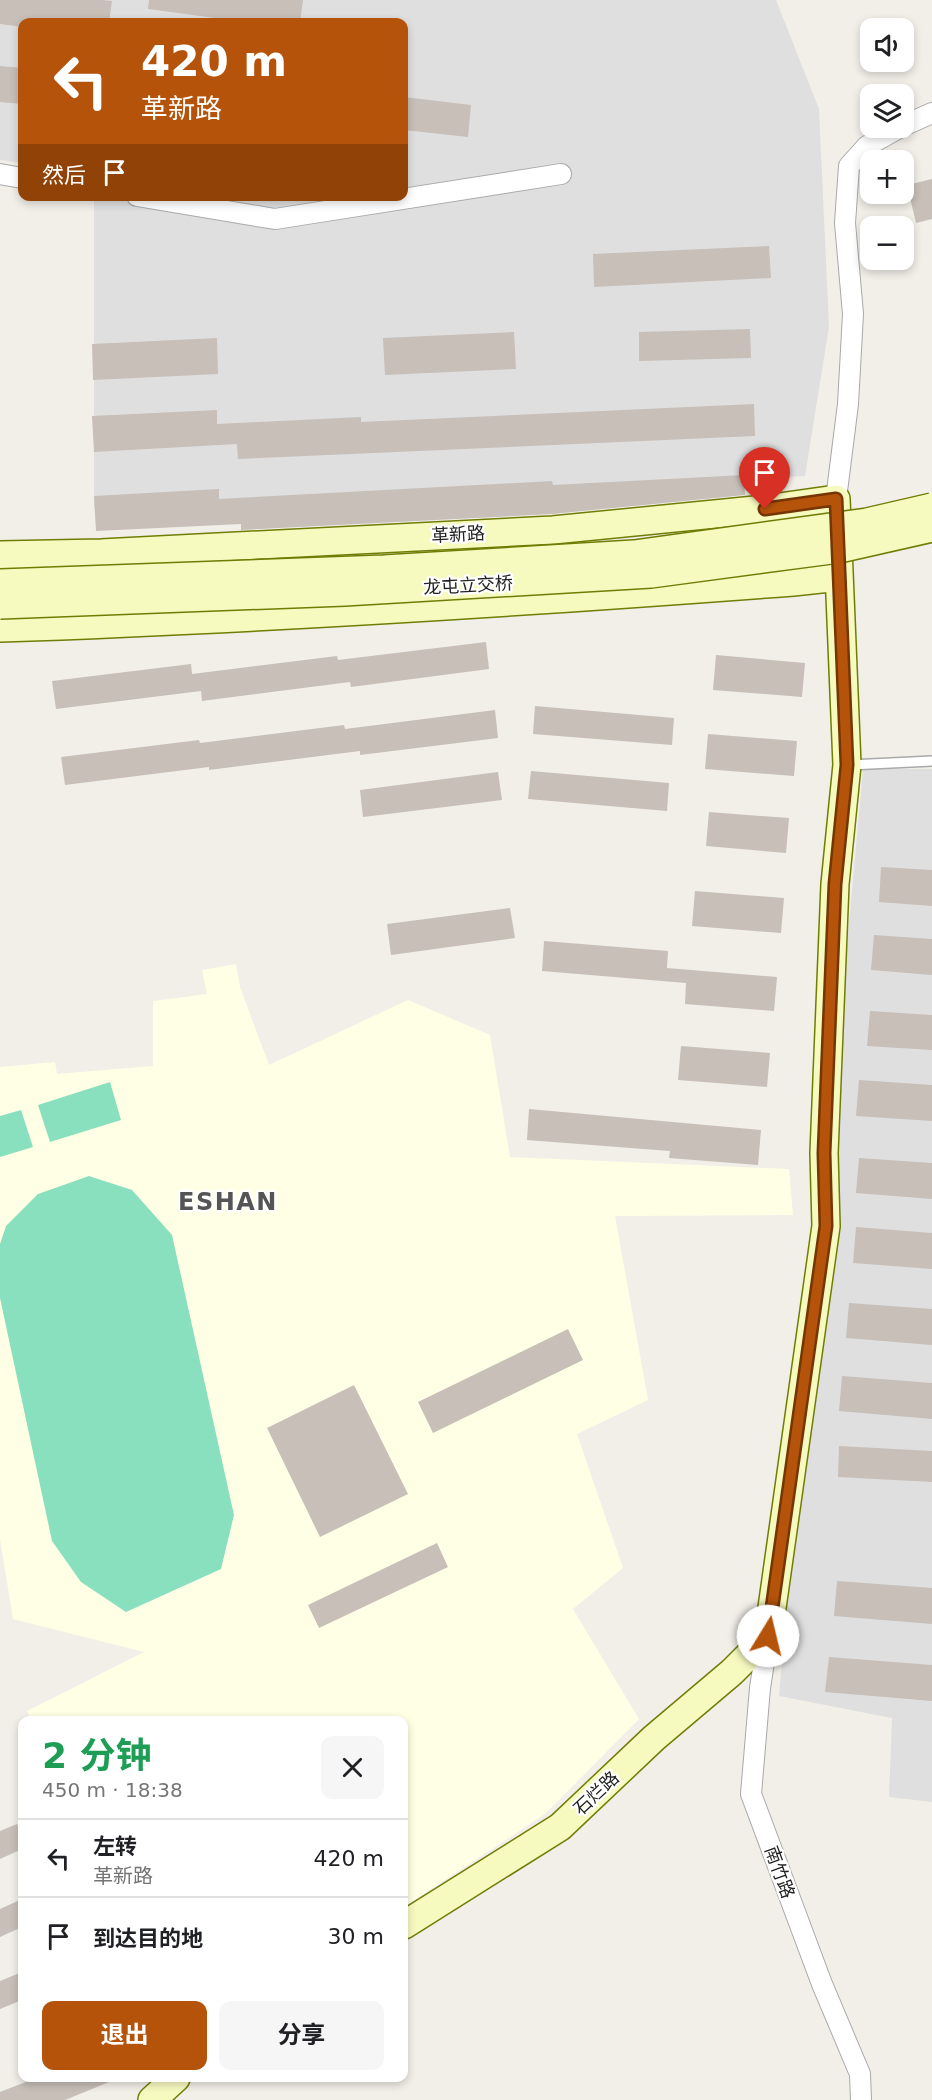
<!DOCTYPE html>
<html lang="zh">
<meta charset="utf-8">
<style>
:root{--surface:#fff;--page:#f6f6f6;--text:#202124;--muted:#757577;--line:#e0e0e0;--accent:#b45309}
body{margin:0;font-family:"DejaVu Sans","Noto Sans SC",sans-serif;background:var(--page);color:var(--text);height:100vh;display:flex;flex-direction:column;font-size:22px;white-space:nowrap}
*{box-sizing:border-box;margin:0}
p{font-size:20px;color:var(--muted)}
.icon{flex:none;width:33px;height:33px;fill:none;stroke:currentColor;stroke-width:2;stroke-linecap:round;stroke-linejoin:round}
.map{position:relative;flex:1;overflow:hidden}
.details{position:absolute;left:18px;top:1716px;width:390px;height:366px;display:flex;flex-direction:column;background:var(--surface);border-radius:12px;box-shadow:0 3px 9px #0003}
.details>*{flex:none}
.top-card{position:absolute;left:18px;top:18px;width:390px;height:183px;border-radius:12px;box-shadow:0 3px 9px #0003;background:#b45309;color:#fff;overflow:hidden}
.buttons{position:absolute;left:860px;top:18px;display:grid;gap:12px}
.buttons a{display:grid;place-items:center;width:54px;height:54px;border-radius:12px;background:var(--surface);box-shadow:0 3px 9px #0003;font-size:30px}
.pin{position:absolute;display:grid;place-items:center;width:51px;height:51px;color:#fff;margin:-62px -26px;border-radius:50% 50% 50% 0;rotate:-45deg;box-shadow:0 0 6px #0007}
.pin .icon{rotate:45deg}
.me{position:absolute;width:66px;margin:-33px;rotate:9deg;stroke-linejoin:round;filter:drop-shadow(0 0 4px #0008)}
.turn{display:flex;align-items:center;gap:21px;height:126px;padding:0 24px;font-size:27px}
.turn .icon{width:78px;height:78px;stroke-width:2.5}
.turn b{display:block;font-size:42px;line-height:51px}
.then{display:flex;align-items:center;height:57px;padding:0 24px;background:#0003;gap:12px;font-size:22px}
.round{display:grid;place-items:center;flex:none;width:63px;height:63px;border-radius:12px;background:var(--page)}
.headline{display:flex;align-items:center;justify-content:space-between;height:102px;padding:0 24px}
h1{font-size:36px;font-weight:700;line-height:45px;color:#1e9e55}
.button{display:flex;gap:12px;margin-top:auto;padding:12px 24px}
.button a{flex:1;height:69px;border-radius:12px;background:var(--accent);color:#fff;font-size:24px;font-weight:700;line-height:69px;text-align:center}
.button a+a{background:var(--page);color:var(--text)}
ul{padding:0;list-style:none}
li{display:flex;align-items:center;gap:18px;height:78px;padding:0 24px;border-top:2px solid var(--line)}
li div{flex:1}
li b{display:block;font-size:22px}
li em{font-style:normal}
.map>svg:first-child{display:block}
.residential{fill:#e0dfdf}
.education{fill:#ffffe5}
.pitch{fill:#88e0be}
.building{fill:#c7bfb8}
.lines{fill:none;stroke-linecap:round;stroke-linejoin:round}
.lane-casing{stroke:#a9a9a9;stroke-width:12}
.street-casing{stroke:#a9a9a9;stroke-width:22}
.secondary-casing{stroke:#707d05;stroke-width:30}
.lane{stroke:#fff;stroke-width:9}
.street{stroke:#fff;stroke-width:20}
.secondary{stroke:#f7fabf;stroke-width:27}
.secondary-bridge-casing{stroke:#707d05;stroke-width:30;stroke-linecap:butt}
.secondary-bridge{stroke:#f7fabf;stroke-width:27}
.route-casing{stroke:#753606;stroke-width:15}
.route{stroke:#b45309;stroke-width:10}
.labels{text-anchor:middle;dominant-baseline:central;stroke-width:4.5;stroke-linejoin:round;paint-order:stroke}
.street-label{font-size:18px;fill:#222;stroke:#fff}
.district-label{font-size:24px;font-weight:bold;letter-spacing:1.5px;fill:#555;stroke:#fff}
</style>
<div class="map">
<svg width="932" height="2100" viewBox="0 0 932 2100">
<rect width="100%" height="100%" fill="#f2efe9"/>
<!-- residential -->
<path class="residential" d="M0,0H776L819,109L829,327L805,476L94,508V197L404,196V22H22V163L0,160Z
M863,769H932V1802L889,1797L892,1718L779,1696Z"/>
<!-- education -->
<path class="education" d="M236,964L240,987L269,1065L408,1000L490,1035L510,1157L789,1169L793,1215L615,1216L648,1400L577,1434L623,1568L573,1609L639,1719L545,1814L404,1907V1720H31L27,1711L144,1652L13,1619L0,1539V1067L55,1062L57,1074L153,1066V1001L207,994L202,970Z"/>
<!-- pitch -->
<path class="pitch" d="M110,1082L121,1120L50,1142L38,1105Z
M21,1110L33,1147L0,1157V1116Z
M89,1176L132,1190L172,1235L234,1515L221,1569L126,1612L81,1582L52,1541L0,1298V1244L6,1226L38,1194Z"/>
<!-- building -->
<path class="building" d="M0,0H102L112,1L109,22H22V27L0,24Z
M149,0H303L300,22H245L148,9Z
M0,66L22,68V104L0,102Z
M404,97L471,105L468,137L404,130Z
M932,179V219L916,223L907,185Z
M769,246L771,278L594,287L593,254Z
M750,329L751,358L639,361V332Z
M514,332L516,369L385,375L383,338Z
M217,338L218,374L93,380L92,344Z
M754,404L755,436L238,459L237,444L94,452L92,416L217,410V424L361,417V422Z
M744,475L745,495L552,514L241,530V524L96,531L94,496L219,489V499L552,481L553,485Z
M486,642L489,669L351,687L350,682L202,701L201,691L56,709L52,681L191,664L192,674L337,656L338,660Z
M716,655L805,663L802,697L713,690Z
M535,706L674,718L672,745L533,734Z
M495,710L498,738L360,755V751L209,770V767L65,785L61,757L199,740L200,743L344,725L345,729Z
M708,734L797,741L794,776L705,769Z
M531,771L669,783L667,811L528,799Z
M498,772L502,800L363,817L360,790Z
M709,812L789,818L786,853L706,846Z
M881,867L932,870V906L879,902Z
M695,891L784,898L781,933L692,926Z
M510,908L515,938L391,955L387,924Z
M874,935L932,939V975L871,970Z
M544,941L668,951L667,968L777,977L774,1011L685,1004L686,983L542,971Z
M870,1011L932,1015V1050L867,1046Z
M681,1046L770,1053L767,1087L678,1080Z
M859,1080L932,1085V1121L856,1116Z
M529,1109L761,1130L758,1165L669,1158L670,1151L527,1140Z
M859,1158L932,1163V1199L856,1193Z
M856,1227L932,1233V1269L853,1263Z
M849,1303L932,1309V1345L846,1338Z
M568,1329L583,1360L433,1433L418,1402Z
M842,1376L932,1383V1419L839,1411Z
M354,1385L408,1494L320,1537L267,1428Z
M839,1446L932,1451V1482L838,1477Z
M437,1543L448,1567L319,1628L308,1605Z
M837,1581L932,1588V1624L834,1616Z
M829,1657L932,1665V1701L825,1692Z
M17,1824L22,1837V1849L0,1859V1831Z
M22,1899V1927L0,1937V1909Z
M22,1972V2000L0,2009V1981Z
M36,2078H119L65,2100H0V2092Z"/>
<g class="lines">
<!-- lane casing -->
<g class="lane-casing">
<path id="lane" d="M850,765L932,761"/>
</g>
<!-- street casing -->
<g class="street-casing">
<path id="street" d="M903,126L932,113
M0,174L22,178
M137,196L275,219L561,174
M836,499L848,404L853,314L845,223L849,166L867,146L899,128
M768,1636L760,1688L751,1794L822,1984L860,2074L861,2100"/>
</g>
<!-- secondary casing -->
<g class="secondary-casing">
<path id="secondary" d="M0,555L101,553L553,530L765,509L836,499L847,765L835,884L824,1153L826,1226L768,1636L732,1672L654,1738L560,1827L404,1925
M0,628C265,619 529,602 793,582L839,577
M152,2100L176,2078"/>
</g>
<!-- lane -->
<use href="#lane" class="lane"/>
<!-- street -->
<use href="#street" class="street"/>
<!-- secondary -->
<use href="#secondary" class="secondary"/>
<!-- secondary-bridge casing -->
<g class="secondary-bridge-casing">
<path id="secondary-bridge" d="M0,583L384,569L634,554L867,522L932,507
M0,605L345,592L651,574L839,549L932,528"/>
</g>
<!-- secondary-bridge -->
<use href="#secondary-bridge" class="secondary-bridge"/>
</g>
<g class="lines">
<!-- route casing -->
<g class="route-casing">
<path id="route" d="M765,509L836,499L847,765L835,884L824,1153L826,1226L768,1636"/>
</g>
<!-- route -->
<use href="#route" class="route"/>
</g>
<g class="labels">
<!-- street labels -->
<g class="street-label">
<text transform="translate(458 534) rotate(-3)">革新路</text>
<text transform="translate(468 585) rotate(-3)">龙屯立交桥</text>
<text transform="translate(596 1793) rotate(-43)">石烂路</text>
<text transform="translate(780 1872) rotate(70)">南竹路</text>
</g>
<!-- district labels -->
<g class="district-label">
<text x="228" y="1202">ESHAN</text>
</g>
</g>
</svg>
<div class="buttons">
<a><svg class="icon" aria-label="sound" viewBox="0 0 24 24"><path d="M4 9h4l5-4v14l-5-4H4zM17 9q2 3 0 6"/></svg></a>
<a><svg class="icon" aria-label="layers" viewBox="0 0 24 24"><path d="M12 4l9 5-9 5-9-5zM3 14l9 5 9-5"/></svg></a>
<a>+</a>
<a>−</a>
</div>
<div class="pin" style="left:765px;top:509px;background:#d93025"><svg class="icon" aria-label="arrive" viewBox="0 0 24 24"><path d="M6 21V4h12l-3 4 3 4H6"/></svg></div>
<svg class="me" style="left:768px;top:1636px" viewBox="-20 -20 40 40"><circle r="19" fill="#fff"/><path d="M0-13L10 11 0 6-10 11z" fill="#b45309"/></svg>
<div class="top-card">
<div class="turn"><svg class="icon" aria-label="left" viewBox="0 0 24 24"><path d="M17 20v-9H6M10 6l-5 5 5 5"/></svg><div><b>420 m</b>革新路</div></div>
<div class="then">然后<svg class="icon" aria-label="arrive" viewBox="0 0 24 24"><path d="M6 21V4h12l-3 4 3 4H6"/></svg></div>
</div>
<section class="details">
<div class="headline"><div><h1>2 分钟</h1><p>450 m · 18:38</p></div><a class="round"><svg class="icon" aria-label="close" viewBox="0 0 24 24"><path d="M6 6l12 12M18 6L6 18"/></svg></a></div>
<ul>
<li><svg class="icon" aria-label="left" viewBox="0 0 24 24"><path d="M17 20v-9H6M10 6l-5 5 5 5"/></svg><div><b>左转</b><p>革新路</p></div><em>420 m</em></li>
<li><svg class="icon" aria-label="arrive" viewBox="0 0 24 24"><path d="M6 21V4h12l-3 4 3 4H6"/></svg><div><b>到达目的地</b></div><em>30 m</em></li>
</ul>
<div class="button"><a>退出</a><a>分享</a></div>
</section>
</div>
